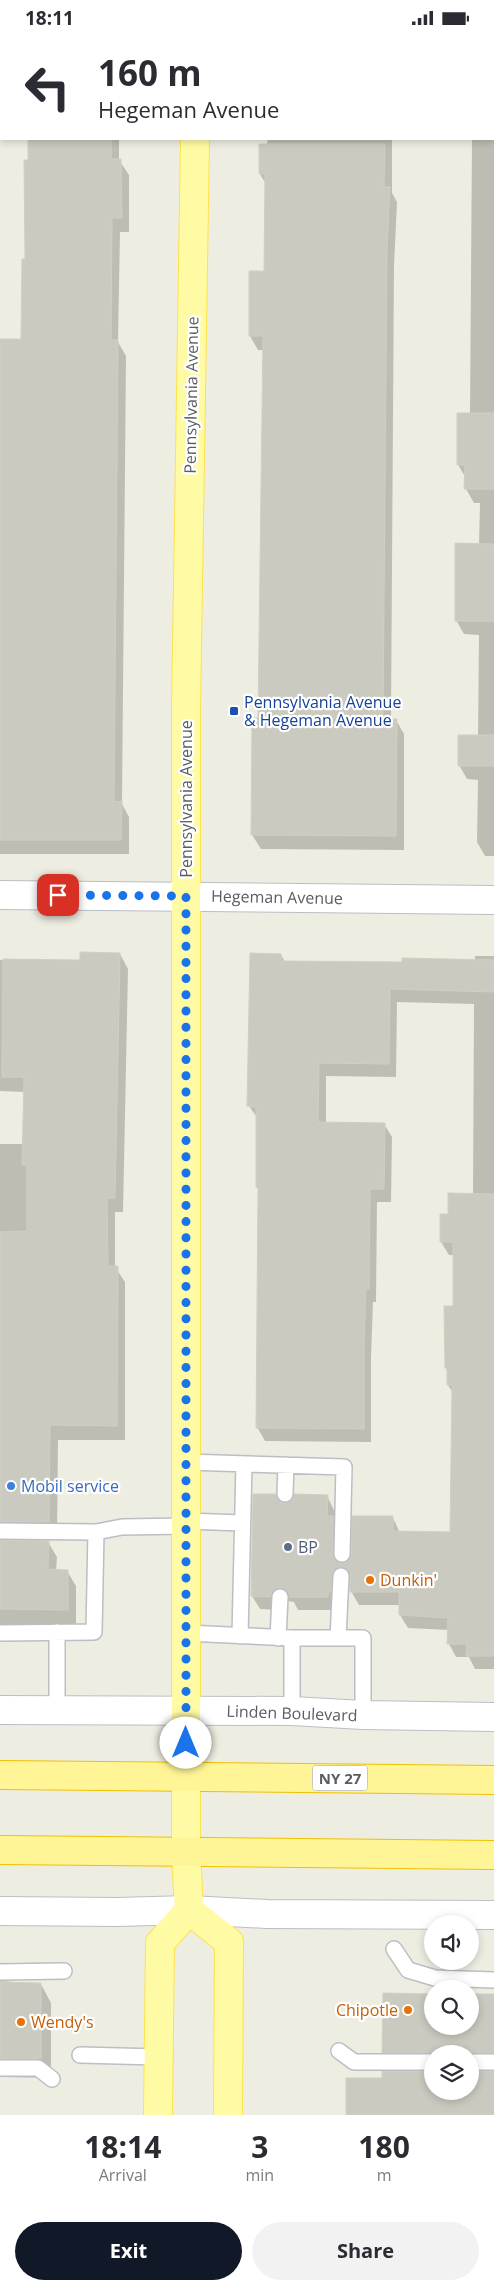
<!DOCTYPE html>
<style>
:root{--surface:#fff;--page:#f2f2f3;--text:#2b2b33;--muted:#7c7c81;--accent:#111827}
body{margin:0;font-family:"Open Sans",sans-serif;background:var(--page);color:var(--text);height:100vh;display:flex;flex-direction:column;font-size:19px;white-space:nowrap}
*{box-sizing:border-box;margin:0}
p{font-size:16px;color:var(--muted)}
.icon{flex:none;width:28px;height:28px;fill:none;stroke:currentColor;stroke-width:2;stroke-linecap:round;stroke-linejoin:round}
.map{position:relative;height:2080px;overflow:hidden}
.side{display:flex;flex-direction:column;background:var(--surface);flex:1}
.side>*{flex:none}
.hud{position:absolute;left:0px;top:0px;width:495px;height:105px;box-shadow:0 2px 8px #0003;background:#fff;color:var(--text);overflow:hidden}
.controls{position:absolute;left:424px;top:1880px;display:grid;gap:10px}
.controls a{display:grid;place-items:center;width:55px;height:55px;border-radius:50%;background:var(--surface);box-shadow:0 2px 8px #0003;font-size:25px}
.pin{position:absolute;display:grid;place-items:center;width:42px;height:42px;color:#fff;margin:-21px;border-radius:10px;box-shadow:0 2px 8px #0006}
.me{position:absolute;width:55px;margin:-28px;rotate:0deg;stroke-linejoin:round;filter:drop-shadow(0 0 4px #0008)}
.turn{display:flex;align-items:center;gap:18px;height:105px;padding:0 15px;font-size:22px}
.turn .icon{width:65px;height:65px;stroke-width:2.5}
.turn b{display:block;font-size:35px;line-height:42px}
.eta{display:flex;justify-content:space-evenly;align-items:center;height:85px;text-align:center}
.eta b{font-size:30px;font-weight:700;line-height:35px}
.action{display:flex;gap:10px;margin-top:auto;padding:10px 15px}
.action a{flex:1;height:58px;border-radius:30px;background:var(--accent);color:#fff;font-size:20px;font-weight:700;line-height:58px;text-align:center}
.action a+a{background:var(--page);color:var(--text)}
.status{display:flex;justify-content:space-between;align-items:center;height:35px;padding:0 25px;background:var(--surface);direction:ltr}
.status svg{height:14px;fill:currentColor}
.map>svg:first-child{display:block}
.shadow{fill:#0003;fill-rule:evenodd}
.building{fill:#cbcac0;stroke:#d3cfbf}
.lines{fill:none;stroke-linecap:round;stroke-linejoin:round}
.service-casing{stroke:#bbbec4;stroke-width:18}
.minor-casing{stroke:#bbbec4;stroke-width:30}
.tertiary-casing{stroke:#bbbec4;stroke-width:30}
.primary-casing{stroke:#ffe249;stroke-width:30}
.trunk-casing{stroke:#efc100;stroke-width:30}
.service{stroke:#fff;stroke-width:15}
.minor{stroke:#fff;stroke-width:28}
.tertiary{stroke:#fff;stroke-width:28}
.primary{stroke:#fffba5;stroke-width:28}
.trunk{stroke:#fff596;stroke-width:28}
.route{stroke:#1a73e8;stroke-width:9;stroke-dasharray:0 16.2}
.transit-dot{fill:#1a4fb4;stroke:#fff;stroke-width:2}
.shop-dot{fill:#3f7fe0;stroke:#fff;stroke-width:2}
.service-dot{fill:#5c6f8a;stroke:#fff;stroke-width:2}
.food-dot{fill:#e8710a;stroke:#fff;stroke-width:2}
.labels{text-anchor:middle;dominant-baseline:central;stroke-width:4.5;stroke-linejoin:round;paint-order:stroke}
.shield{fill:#fff;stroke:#8b8e92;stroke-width:1}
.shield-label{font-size:15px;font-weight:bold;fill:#595d63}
.street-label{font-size:16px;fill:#595d63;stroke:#fff}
.transit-label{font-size:16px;fill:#164399;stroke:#fff;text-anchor:start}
.shop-label{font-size:16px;fill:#366cbe;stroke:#fff;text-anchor:start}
.service-label{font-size:16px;fill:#4e5e75;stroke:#fff;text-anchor:start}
.food-label{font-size:16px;fill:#c56008;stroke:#fff;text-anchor:start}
</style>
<div class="status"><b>18:11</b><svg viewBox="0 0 49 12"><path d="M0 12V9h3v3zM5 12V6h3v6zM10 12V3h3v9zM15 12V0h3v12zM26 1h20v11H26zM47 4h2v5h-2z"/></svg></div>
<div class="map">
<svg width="494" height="2080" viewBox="0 0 494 2080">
<rect width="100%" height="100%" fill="#eeede1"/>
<!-- shadow -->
<path class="shadow" d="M31,0H133L31,1Z
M268,0H393L268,1Z
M473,0H494V821H485L477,807L478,745L467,744L459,730L478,701L479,600L464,599L456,585L479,510L480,468H474L466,454V443L458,430L470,380L472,104H494V1Z
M29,104H119V125L129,140V197H120L118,307L126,321L122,769L129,782V819H0V305H22L27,225Z
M268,104H392V158L397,167L394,231L391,685H396L404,699V815L261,814L252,800L260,685L264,315H258L250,301L266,238L267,151L260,139Z
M120,919L128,934L123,1177H115V1232L125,1247V1405H58L57,1502L3,1503L1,1507H48L57,1522L56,1536H67L76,1551V1590L0,1589V1109H24L25,1057L0,1056V925L81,927Z
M281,920L285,927L403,928L475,926V921H494V1634H475L469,1622H456L449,1609V1595L408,1593L400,1580V1570H359L351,1556V1544L340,1550L335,1575H298L294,1567L288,1566L280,1570L278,1575L260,1574L252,1561L254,1460L285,1470L327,1461L334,1475V1485L340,1496V1529L348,1528L393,1483L400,1498H451L453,1358L448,1350V1337L446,1333L454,1272V1220H449L441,1207L450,1181L473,1160L474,969L397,967L396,1042L326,1041V1088L384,1089L392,1102L391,1167H377L376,1267H373L371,1323V1407L265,1406L257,1392L259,1216L258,1084L249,1071Z
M0,1946L41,1949L51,1968V2043L0,2042Z
M385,1959L432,1960V1991H470V1960L494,1961V2080H347L383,2044L395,2038L384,2017ZM432,2019H470V2056H432Z"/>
<!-- building -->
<path class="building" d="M28,104H111V124H121L122,183H112L111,305H118L114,767L122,766L121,805H0V304H21L22,224H25L24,125H28Z
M259,109H385L384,152H390L387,216L383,684H397L396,801L251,800L252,683H258L263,301H249V236H264L265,139H259Z
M457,378H494V454H464L465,430H457Z
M455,508L494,509V586H455Z
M458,700H494V731H458Z
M80,917L120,918L115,1163H107L108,1231H118L117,1391L50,1390L49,1487H0V1197L27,1196V1130H22L24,1042H2L3,924L80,925Z
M250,918L281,919V926L402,927V923L494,925V957L390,954L389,1029L319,1028L318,1087L385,1088L384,1154H370L369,1254H366L364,1309V1394L256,1393L258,1153L256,1152V1072L247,1071Z
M448,1158L494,1159V1621H466L467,1609H447L448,1583L399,1580V1557H350V1537L342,1532L333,1536L331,1557H328V1562H289L285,1554L280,1553L272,1557L271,1562L251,1561L253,1459H276L280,1467L285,1468L293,1464L294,1459L328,1460L327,1481H333V1519L334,1524L341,1528L347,1527L351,1520L352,1481H393V1496L450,1497L452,1350H447V1333H445L444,1271H453V1207H440V1179H448Z
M0,1505L49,1506L48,1534L68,1535V1575L0,1574Z
M0,1947L41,1948V2024H0Z
M383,1958L432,1959V1991H470V1959H494V2018H382Z
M382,2036H432V2056H470V2036H494V2080H346V2043H382Z"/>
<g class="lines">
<!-- service casing -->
<g class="service-casing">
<path id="service" d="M187,1427L344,1432L342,1519
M285,1459L286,1430
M186,1486L242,1488
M0,1496L96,1497L122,1492L186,1491
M57,1597V1675
M0,1598L94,1597L96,1497
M186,1598L292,1603
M240,1601L244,1429
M278,1603L280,1562
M338,1603L341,1541
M292,1676V1603H363V1680
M394,1914L408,1935L435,1943L494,1945
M0,1937L64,1936
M339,2016L354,2027H432
M80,2020L158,2022
M470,2027H494
M0,2033H38L52,2044"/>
</g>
<!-- minor casing -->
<g class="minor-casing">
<path id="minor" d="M0,860L494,865"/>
</g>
<!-- tertiary casing -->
<g class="tertiary-casing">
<path id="tertiary" d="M0,1675L292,1676L363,1680L494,1682
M0,1876L117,1877L189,1875L267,1879L494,1880"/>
</g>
<!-- primary casing -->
<g class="primary-casing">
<path id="primary" d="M196,1V0
M189,1875L229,1907L228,2080
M158,2080L160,1908L189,1875L186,1817V676L195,104"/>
</g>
<!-- trunk casing -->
<g class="trunk-casing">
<path id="trunk" d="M0,1740L494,1745
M0,1815L494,1820"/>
</g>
<!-- service -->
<use href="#service" class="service"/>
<!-- minor -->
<use href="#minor" class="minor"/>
<!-- tertiary -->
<use href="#tertiary" class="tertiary"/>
<!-- primary -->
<use href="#primary" class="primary"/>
<!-- trunk -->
<use href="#trunk" class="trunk"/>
</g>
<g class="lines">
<!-- route -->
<path class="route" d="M58,860L186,861V1708"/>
</g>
<!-- markers -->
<rect class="transit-dot" x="229" y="671" width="10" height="10" rx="2.5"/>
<circle class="shop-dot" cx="11" cy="1451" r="5"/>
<circle class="service-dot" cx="288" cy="1512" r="5"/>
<g class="food-dot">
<circle cx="370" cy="1545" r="5"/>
<circle cx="408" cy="1975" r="5"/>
<circle cx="21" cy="1987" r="5"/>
</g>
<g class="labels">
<!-- shield labels -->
<rect class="shield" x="312.5" y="1730.5" width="55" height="25" rx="4"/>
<g class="shield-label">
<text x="340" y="1743">NY 27</text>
</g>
<!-- street labels -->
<g class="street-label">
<text transform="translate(191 360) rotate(-89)">Pennsylvania Avenue</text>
<text transform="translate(186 764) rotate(-90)">Pennsylvania Avenue</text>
<text transform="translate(277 862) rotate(1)">Hegeman Avenue</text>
<text transform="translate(292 1678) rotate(2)">Linden Boulevard</text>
</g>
<!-- transit labels -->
<g class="transit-label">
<text x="244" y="667">Pennsylvania Avenue<tspan x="244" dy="18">&amp; Hegeman Avenue</tspan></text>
</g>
<!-- shop labels -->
<g class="shop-label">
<text x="21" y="1451">Mobil service</text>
</g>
<!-- service labels -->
<g class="service-label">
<text x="298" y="1512">BP</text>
</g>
<!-- food labels -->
<g class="food-label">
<text x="380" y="1545">Dunkin'</text>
<text x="398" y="1975" text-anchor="end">Chipotle</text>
<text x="31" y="1987">Wendy's</text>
</g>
</g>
</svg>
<div class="controls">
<a><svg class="icon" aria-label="sound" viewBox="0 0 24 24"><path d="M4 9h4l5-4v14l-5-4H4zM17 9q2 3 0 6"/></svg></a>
<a><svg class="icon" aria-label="search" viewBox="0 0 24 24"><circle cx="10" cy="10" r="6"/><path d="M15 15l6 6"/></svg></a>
<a><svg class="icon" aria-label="layers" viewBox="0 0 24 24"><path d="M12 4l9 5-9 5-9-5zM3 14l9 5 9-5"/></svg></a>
</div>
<div class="pin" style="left:58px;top:860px;background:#d93025"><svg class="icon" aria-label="arrive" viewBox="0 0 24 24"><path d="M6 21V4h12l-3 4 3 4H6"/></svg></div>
<svg class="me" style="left:186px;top:1708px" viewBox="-20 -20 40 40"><circle r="19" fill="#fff"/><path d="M0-13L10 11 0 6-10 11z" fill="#1a73e8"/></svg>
<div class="hud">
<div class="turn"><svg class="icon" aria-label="left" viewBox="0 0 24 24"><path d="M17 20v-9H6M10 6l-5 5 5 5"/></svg><div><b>160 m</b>Hegeman Avenue</div></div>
</div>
</div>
<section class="side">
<div class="eta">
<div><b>18:14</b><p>Arrival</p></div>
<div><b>3</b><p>min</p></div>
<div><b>180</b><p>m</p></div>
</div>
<div class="action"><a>Exit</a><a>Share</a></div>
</section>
